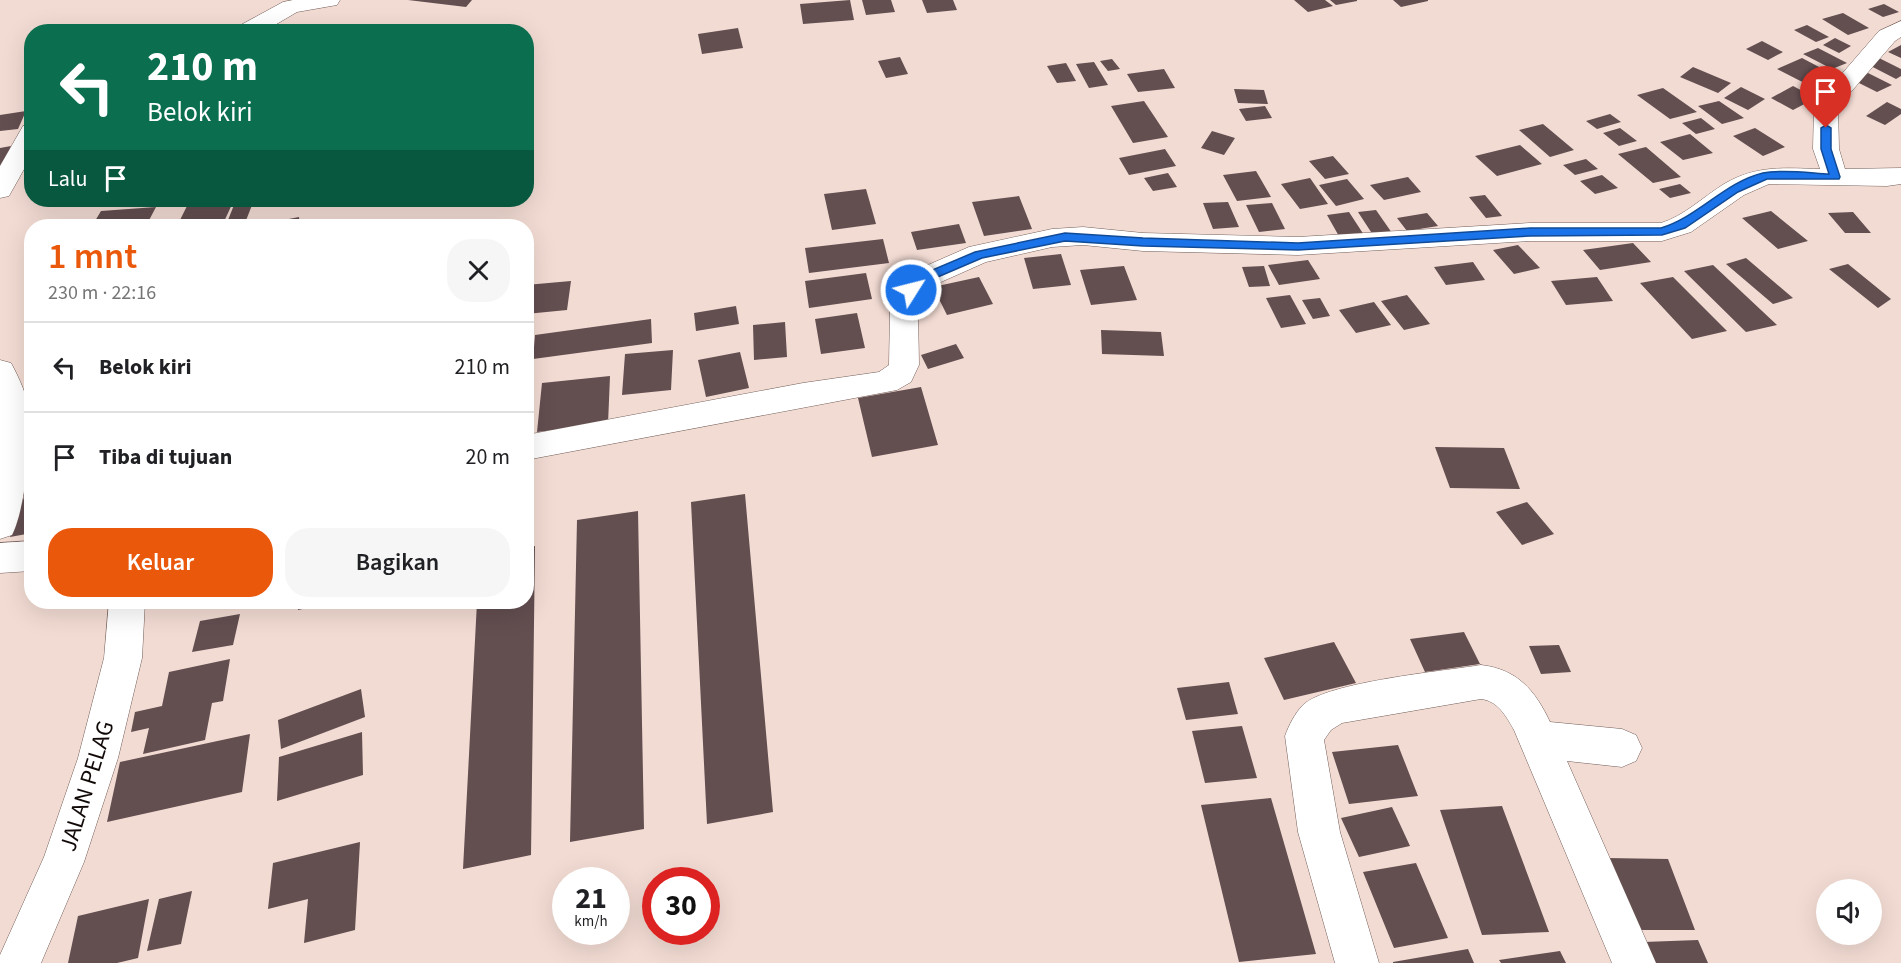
<!DOCTYPE html>
<html lang="id">
<meta charset="utf-8">
<style>
:root{--surface:#fff;--page:#f6f6f6;--text:#202124;--muted:#757577;--line:#e0e0e0;--accent:#ea580c}
body{margin:0;font-family:"Source Sans 3",sans-serif;background:var(--page);color:var(--text);height:100vh;display:flex;flex-direction:column;font-size:22px;white-space:nowrap}
*{box-sizing:border-box;margin:0}
p{font-size:20px;color:var(--muted)}
.icon{flex:none;width:33px;height:33px;fill:none;stroke:currentColor;stroke-width:2;stroke-linecap:round;stroke-linejoin:round}
.map{position:relative;flex:1;overflow:hidden}
.sheet{position:absolute;left:24px;top:219px;width:510px;height:390px;display:flex;flex-direction:column;background:var(--surface);border-radius:24px;box-shadow:0 6px 24px #0002}
.sheet>*{flex:none}
.hud{position:absolute;left:24px;top:24px;width:510px;height:183px;border-radius:24px;box-shadow:0 6px 24px #0002;background:#0b6e4f;color:#fff;overflow:hidden}
.buttons{position:absolute;left:1816px;top:879px;display:grid;gap:12px}
.buttons a{display:grid;place-items:center;width:66px;height:66px;border-radius:50%;background:var(--surface);box-shadow:0 6px 24px #0002;font-size:30px}
.speed{position:absolute;left:552px;top:867px;display:flex;gap:12px;font-size:30px;font-weight:700;text-align:center}
.speed>*{display:grid;place-content:center;width:78px;height:78px;border-radius:50%;background:var(--surface);box-shadow:0 6px 24px #0002;line-height:1}
.speed small{font-size:15px;font-weight:400}
.speed .limit{border:9px solid #d22;background:#fff;color:#111}
.pin{position:absolute;display:grid;place-items:center;width:51px;height:51px;color:#fff;margin:-62px -26px;border-radius:50% 50% 50% 0;rotate:-45deg;box-shadow:0 0 6px #0007}
.pin .icon{rotate:45deg}
.me{position:absolute;width:66px;margin:-33px;rotate:54deg;stroke-linejoin:round;filter:drop-shadow(0 0 4px #0008)}
.turn{display:flex;align-items:center;gap:21px;height:126px;padding:0 24px;font-size:27px}
.turn .icon{width:78px;height:78px;stroke-width:2.5}
.turn b{display:block;font-size:42px;line-height:51px}
.then{display:flex;align-items:center;height:57px;padding:0 24px;background:#0003;gap:12px;font-size:22px}
.round{display:grid;place-items:center;flex:none;width:63px;height:63px;border-radius:24px;background:var(--page)}
.head{display:flex;align-items:center;justify-content:space-between;height:102px;padding:0 24px}
h1{font-size:36px;font-weight:600;line-height:45px;color:var(--accent)}
.button{display:flex;gap:12px;margin-top:auto;padding:12px 24px}
.button a{flex:1;height:69px;border-radius:24px;background:var(--accent);color:#fff;font-size:24px;font-weight:600;line-height:69px;text-align:center}
.button a+a{background:var(--page);color:var(--text)}
ul{padding:0;list-style:none}
li{display:flex;align-items:center;gap:18px;height:90px;padding:0 24px;border-top:2px solid var(--line)}
li div{flex:1}
li b{display:block;font-size:22px}
li em{font-style:normal}
.map>svg:first-child{display:block}
.building{fill:#634e50}
.lines{fill:none;stroke-linecap:round;stroke-linejoin:round}
.street-casing{stroke:#725e58;stroke-width:1}
.street{fill:#fff;fill-rule:evenodd}
.route{fill:#1a73e8;stroke:#114b97;stroke-width:1.5}
.labels{text-anchor:middle;dominant-baseline:central;stroke-width:6;stroke-linejoin:round;paint-order:stroke}
.near-street-label{font-size:24px;fill:#110907;stroke:#fff}
</style>
<div class="map">
<svg width="1901" height="963" viewBox="0 0 1901 963">
<rect width="100%" height="100%" fill="#f2dbd3"/>
<!-- building -->
<path class="building" d="M408,0H472L466,7Z
M850,0L854,20L803,24L800,4Z
M862,0H891L895,12L866,15Z
M922,0H953L957,10L927,13Z
M1294,0H1325L1333,6L1308,12Z
M1330,0H1357V1L1336,5Z
M1393,0H1428V1L1401,7Z
M1884,4L1899,12L1883,17L1868,9Z
M1843,13L1869,28L1848,35L1822,19Z
M1807,25L1829,37L1816,42L1794,30Z
M738,28L743,48L702,54L698,34Z
M1835,38L1851,46L1839,53L1823,45Z
M1762,41L1783,52L1768,60L1746,49Z
M1901,45V58L1888,52Z
M1818,48L1847,63L1832,69L1803,54Z
M900,57L908,74L886,78L878,61Z
M1877,57L1901,69V76L1896,79L1865,63Z
M1802,58L1842,79L1818,90L1777,69Z
M1112,59L1120,69L1108,71L1100,61Z
M1094,62L1108,85L1089,88L1076,64Z
M1066,63L1076,81L1057,83L1047,66Z
M1693,67L1731,83L1718,93L1680,77Z
M1164,69L1175,88L1138,92L1127,74Z
M1868,73L1892,85L1877,92L1853,80Z
M1793,86L1816,98L1793,110L1771,98Z
M1741,87L1765,99L1748,110L1724,98Z
M1663,88L1697,112L1670,119L1637,95Z
M1234,89L1264,90L1268,104L1238,103Z
M1144,101L1168,137L1133,143L1111,106Z
M1719,101L1744,118L1722,124L1698,106Z
M1887,102L1901,109V114L1885,125L1866,116Z
M1265,106L1272,118L1246,121L1239,109Z
M26,111L18,129L0,131V115Z
M1610,114L1621,122L1597,129L1586,121Z
M1701,118L1715,129L1696,134L1682,123Z
M1543,124L1574,150L1550,157L1519,130Z
M1620,128L1637,141L1619,146L1603,133Z
M1755,128L1785,147L1763,156L1733,136Z
M1212,131L1235,138L1224,155L1201,148Z
M1690,134L1713,153L1683,160L1660,142Z
M1520,145L1542,164L1497,176L1475,156Z
M11,146L0,175V148Z
M1646,147L1681,177L1653,183L1618,154Z
M1165,149L1176,166L1129,175L1119,158Z
M1333,156L1349,174L1325,179L1309,161Z
M1586,159L1598,169L1575,175L1563,165Z
M1256,171L1271,197L1237,201L1223,175Z
M1168,173L1177,187L1153,191L1144,178Z
M1602,175L1618,188L1595,194L1580,181Z
M1408,177L1421,192L1384,200L1370,185Z
M1310,178L1328,204L1300,209L1281,184Z
M1347,179L1364,199L1336,206L1319,185Z
M1680,184L1691,193L1670,198L1659,189Z
M866,189L876,224L832,230L824,194Z
M1485,195L1502,216L1486,218L1469,197Z
M1019,196L1032,229L984,236L972,202Z
M190,200H234L222,226H177Z
M236,200H254L245,223L226,225Z
M1228,202L1239,227L1213,229L1203,203Z
M1272,203L1285,229L1259,232L1246,205Z
M156,207L146,226H92L101,211Z
M1376,210L1392,233L1373,235L1358,212Z
M1771,211L1808,241L1778,249L1742,218Z
M1349,212L1364,235L1340,238L1327,215Z
M1853,212L1871,233H1845L1828,213Z
M1427,213L1438,226L1407,231L1397,218Z
M299,217L300,226H258V225Z
M959,224L966,243L917,250L911,232Z
M883,239L889,263L809,273L805,248Z
M1633,243L1651,262L1600,270L1583,250Z
M1518,245L1540,268L1514,274L1493,250Z
M1061,254L1071,285L1033,289L1024,258Z
M1746,258L1793,298L1773,304L1726,264Z
M1308,260L1320,279L1279,285L1268,265Z
M1473,262L1485,280L1446,285L1434,267Z
M1848,264L1891,299L1878,308L1829,269Z
M1713,265L1777,325L1746,332L1684,271Z
M1124,266L1137,300L1091,305L1080,270Z
M1264,266L1270,286L1249,287L1242,267Z
M866,273L872,299L809,308L805,281Z
M979,277L993,304L947,315L933,287Z
M1597,277L1613,301L1566,305L1551,281Z
M1673,277L1727,331L1692,339L1640,283Z
M571,281L567,310L526,314V285Z
M1290,295L1306,324L1281,328L1266,298Z
M1407,295L1430,324L1404,330L1381,301Z
M1320,298L1330,316L1313,319L1302,300Z
M1374,302L1391,325L1356,333L1339,310Z
M736,306L739,324L696,331L694,313Z
M857,313L865,348L821,354L815,319Z
M651,319L652,343L533,359L535,335Z
M785,322L787,357L754,360L753,325Z
M1101,330L1161,332L1164,356L1102,354Z
M956,344L964,358L928,369L921,355Z
M673,350L671,390L622,395L625,354Z
M740,352L749,388L706,397L698,360Z
M610,376L608,424L537,432L542,383Z
M921,387L938,445L872,457L858,398Z
M1435,447L1504,448L1520,489L1450,488Z
M31,477L32,533L10,537Z
M745,494L773,812L707,824L691,502Z
M1527,502L1554,534L1522,545L1496,512Z
M638,511L644,829L570,842L577,520Z
M535,546L531,855L463,869L477,602H526V548Z
M299,602H333L298,610Z
M240,614L233,645L192,652L200,621Z
M1464,632L1480,664L1425,672L1410,639Z
M1334,642L1356,683L1284,700L1264,658Z
M1559,645L1571,672L1541,674L1529,646Z
M230,659L223,701L212,703L205,740L143,754L149,728L131,732L135,712L162,706L169,672Z
M1229,682L1238,714L1186,720L1177,688Z
M361,689L365,717L281,749L278,720Z
M1242,726L1257,778L1205,783L1192,731Z
M362,732L363,775L277,801L279,757Z
M250,734L242,792L107,822L120,762Z
M1398,745L1418,796L1349,804L1332,752Z
M1271,798L1316,954L1239,962L1201,805Z
M1502,806L1549,932L1482,935L1440,810Z
M1392,807L1410,846L1359,857L1341,818Z
M360,842L355,930L304,943L308,899L268,909L273,863Z
M1606,858L1668,859L1695,930H1631Z
M1416,863L1448,938L1394,948L1363,872Z
M192,891L181,944L147,951L159,899Z
M149,899L138,958L117,963H68L78,916Z
M1698,940L1708,963H1653L1644,942Z
M1468,949L1474,963H1393V962Z
M1560,951L1566,963H1501L1499,960Z"/>
<g class="lines">
<!-- street casing -->
<g class="street-casing">
<path id="street" d="M293,0H340L337,5L297,12L263,32H234L237,27L283,2Z
M1901,21V37L1895,41L1838,107L1839,149L1845,169L1901,168V184L1887,186L1769,184L1744,195L1691,232L1662,241H1530L1298,255L1143,251L1083,245L1052,247L986,262L932,286L924,294L918,310L919,365L911,382L897,390L526,460V435L803,383L879,372L889,365L890,310L897,290L912,272L969,247L1052,229L1083,227L1143,233L1298,237L1530,223H1661C1684,216 1703,197 1724,184C1756,165 1784,168 1820,169L1813,149L1814,106L1879,31Z
M32,124V155L9,196L0,198V166L23,126Z
M0,360L11,363C19,377 29,400 30,416C31,444 25,510 12,535L0,539Z
M32,541V571L0,573V543Z
M109,602H145L142,658L118,758L84,862L41,963H0V955L44,857L78,758L104,658Z
M1481,665C1517,669 1535,690 1550,722L1622,729L1636,735L1642,748L1636,761L1622,767L1567,761L1656,963H1612L1514,730C1506,716 1498,701 1481,699L1342,723L1331,730L1324,740L1340,832L1379,963H1335L1298,832L1285,736C1289,725 1295,713 1303,705C1327,682 1444,671 1481,665Z"/>
</g>
<!-- street -->
<use href="#street" class="street"/>
</g>
<!-- route -->
<path class="route" d="M1826,125L1831,128V149L1840,177L1839,179H1767L1738,192L1685,228L1662,235L1530,236L1298,250L1143,246L1065,241L982,258L926,282L916,293L911,294L906,290L918,276L975,252L1065,233L1143,238L1298,243L1530,228H1661C1698,217 1725,182 1763,173C1781,169 1810,173 1829,174L1821,149V128Z"/>
<g class="labels">
<!-- near-street labels -->
<g class="near-street-label">
<text transform="translate(87 786) rotate(-73)">JALAN PELAG</text>
</g>
</g>
</svg>
<div class="buttons">
<a><svg class="icon" aria-label="sound" viewBox="0 0 24 24"><path d="M4 9h4l5-4v14l-5-4H4zM17 9q2 3 0 6"/></svg></a>
</div>
<div class="speed"><div>21<small>km/h</small></div><div class="limit">30</div></div>
<div class="pin" style="left:1826px;top:128px;background:#d93025"><svg class="icon" aria-label="arrive" viewBox="0 0 24 24"><path d="M6 21V4h12l-3 4 3 4H6"/></svg></div>
<svg class="me" style="left:911px;top:290px" viewBox="-20 -20 40 40"><circle r="17" fill="#1a73e8" stroke="#fff" stroke-width="3"/><path d="M0-11L8 9 0 5-8 9z" fill="#fff"/></svg>
<div class="hud">
<div class="turn"><svg class="icon" aria-label="left" viewBox="0 0 24 24"><path d="M17 20v-9H6M10 6l-5 5 5 5"/></svg><div><b>210 m</b>Belok kiri</div></div>
<div class="then">Lalu<svg class="icon" aria-label="arrive" viewBox="0 0 24 24"><path d="M6 21V4h12l-3 4 3 4H6"/></svg></div>
</div>
<section class="sheet">
<div class="head"><div><h1>1 mnt</h1><p>230 m · 22:16</p></div><a class="round"><svg class="icon" aria-label="close" viewBox="0 0 24 24"><path d="M6 6l12 12M18 6L6 18"/></svg></a></div>
<ul>
<li><svg class="icon" aria-label="left" viewBox="0 0 24 24"><path d="M17 20v-9H6M10 6l-5 5 5 5"/></svg><div><b>Belok kiri</b></div><em>210 m</em></li>
<li><svg class="icon" aria-label="arrive" viewBox="0 0 24 24"><path d="M6 21V4h12l-3 4 3 4H6"/></svg><div><b>Tiba di tujuan</b></div><em>20 m</em></li>
</ul>
<div class="button"><a>Keluar</a><a>Bagikan</a></div>
</section>
</div>
